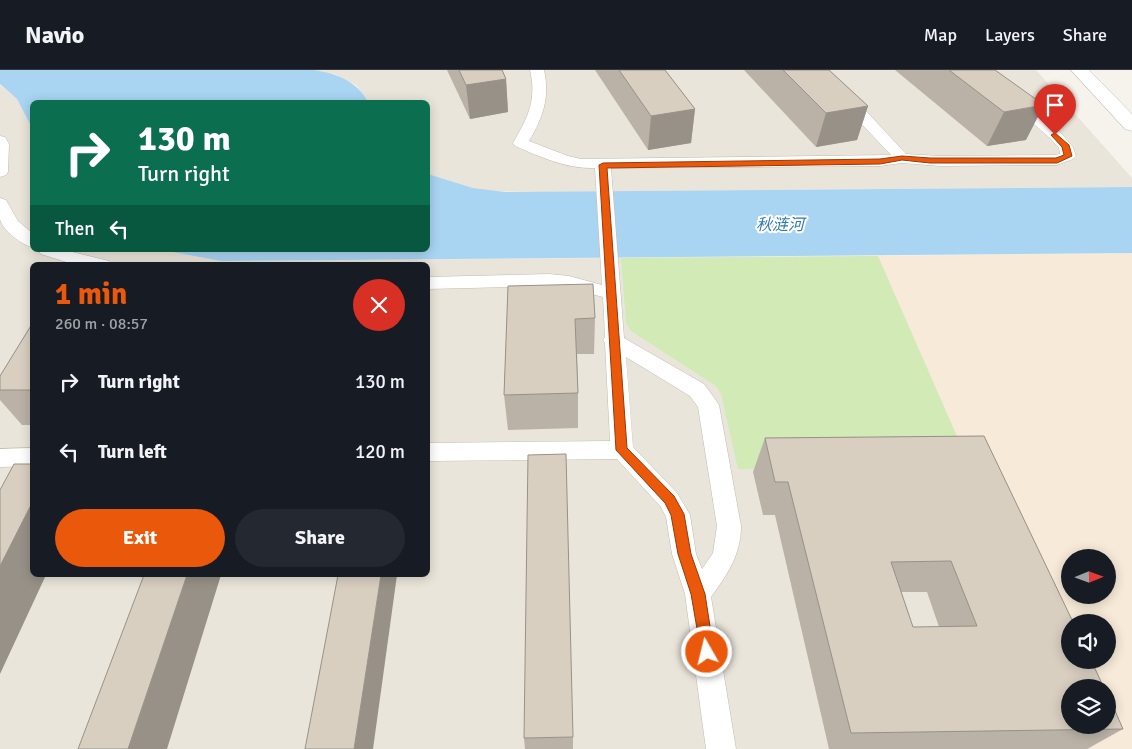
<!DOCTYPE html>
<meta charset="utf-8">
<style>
:root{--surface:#171b24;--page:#242831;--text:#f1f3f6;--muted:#9ea1a6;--line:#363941;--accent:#ea580c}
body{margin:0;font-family:Signika,"Noto Sans SC",sans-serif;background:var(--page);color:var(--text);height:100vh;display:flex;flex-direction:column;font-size:19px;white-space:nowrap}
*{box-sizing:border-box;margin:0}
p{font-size:16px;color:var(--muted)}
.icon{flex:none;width:28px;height:28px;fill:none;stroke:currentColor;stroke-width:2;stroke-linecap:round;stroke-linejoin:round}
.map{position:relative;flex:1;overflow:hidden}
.side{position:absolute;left:30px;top:192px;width:400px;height:315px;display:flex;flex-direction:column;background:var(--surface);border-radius:8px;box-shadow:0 2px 12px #0003}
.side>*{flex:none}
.banner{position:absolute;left:30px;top:30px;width:400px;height:152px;border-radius:8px;box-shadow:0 2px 12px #0003;background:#0b6e4f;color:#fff;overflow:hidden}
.needle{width:32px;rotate:89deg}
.controls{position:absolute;left:1061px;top:479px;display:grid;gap:10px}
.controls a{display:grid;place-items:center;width:55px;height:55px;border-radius:50%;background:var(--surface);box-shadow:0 2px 12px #0003;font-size:25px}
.pin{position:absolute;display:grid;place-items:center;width:42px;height:42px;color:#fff;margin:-51px -21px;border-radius:50% 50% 50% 0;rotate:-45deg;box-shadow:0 0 5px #0007}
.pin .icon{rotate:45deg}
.me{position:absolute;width:55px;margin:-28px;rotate:352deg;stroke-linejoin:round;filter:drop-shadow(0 0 4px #0008)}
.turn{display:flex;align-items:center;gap:18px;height:105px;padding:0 25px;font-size:22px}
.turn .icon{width:65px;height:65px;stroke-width:2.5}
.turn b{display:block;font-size:35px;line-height:42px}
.then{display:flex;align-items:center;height:48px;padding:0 25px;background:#0003;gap:10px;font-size:19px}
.round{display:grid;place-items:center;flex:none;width:52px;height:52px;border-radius:26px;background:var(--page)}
.headline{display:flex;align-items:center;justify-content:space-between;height:85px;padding:0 25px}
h1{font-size:30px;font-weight:800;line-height:38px;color:var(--accent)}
.action{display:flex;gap:10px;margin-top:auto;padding:10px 25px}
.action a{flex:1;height:58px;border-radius:30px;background:var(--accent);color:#fff;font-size:20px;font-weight:800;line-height:58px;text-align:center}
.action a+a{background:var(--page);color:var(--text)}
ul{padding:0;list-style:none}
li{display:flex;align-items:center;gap:15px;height:70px;padding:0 25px}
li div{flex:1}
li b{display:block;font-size:19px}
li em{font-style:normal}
header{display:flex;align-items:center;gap:30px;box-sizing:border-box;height:70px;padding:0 25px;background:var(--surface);border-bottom:1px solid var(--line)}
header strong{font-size:24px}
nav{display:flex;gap:28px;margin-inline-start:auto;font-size:18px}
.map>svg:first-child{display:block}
.residential{fill:#eae5da;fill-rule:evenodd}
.commercial{fill:#f7ead8;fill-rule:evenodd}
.green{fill:#d2eab5}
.water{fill:#a9d4f2}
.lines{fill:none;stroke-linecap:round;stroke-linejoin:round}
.lane-casing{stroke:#c2bbae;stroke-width:1}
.street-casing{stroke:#c2bbae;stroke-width:1}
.lane{fill:#fff;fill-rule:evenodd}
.street{fill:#fff;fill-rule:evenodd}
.wall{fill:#bab2a6;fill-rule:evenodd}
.shaded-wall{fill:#979187}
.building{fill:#d8cfc1;stroke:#979187;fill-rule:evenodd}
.route{fill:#ea580c;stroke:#983908}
.labels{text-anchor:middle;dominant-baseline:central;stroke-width:4;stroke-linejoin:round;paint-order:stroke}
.far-water-label{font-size:16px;font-style:italic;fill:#2e7ab2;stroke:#fff}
</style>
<header>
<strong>Navio</strong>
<nav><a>Map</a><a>Layers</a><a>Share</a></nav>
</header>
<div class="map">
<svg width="1132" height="679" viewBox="0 0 1132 679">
<rect width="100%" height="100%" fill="#f6f3ec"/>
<!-- residential -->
<path class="residential" d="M313,0H1036L1132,108V117L538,122L489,121L473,118L428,104V32H368L357,16L346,10L334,4Z
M0,15L17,29L32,58V180H162L221,191L878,186L1070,626V655H1082L1093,679H0ZM32,195H428V505H32Z"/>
<!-- commercial -->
<path class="commercial" d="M1132,183V679H1093L1082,655H1108V618H1070V626L878,186ZM1070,488H1108V525H1070ZM1070,552H1108V590H1070Z"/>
<!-- green -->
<path class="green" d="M878,186L970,396L738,399L721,324L716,316L631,261L626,253L621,188Z"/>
<!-- water -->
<path class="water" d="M0,0H313C336,3 357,11 368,32H32V58L17,29L0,14Z
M428,104L473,118L505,122L1132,117V183L221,191L162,180H428Z"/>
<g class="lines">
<!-- lane casing -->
<g class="lane-casing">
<path id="lane" d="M530,0H544C550,28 543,47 529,71L568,86L581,89L891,85L818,8L814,0H828L906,84L940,86L1055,85L1060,84L1059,78L1050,68L971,0H986L1060,62L1073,77L1076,86L1073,89L1057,95L940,96L902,93L880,96L611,98L624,268L704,314L715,329L719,335L741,456C741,484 728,504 711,527L736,679H706L685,524L672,484L666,447L661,437L617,389L428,391V373L610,371L605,273L603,270L605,267L603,227L569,218L549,216L428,219V207L549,204L569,206L602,215L595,98C566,99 541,87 515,76L513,73C528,47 537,31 530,0ZM626,287L690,326L698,337L717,456L713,483L702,499L696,484L690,445L686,438L677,423L633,377Z
M0,66L5,67L9,74L8,102L6,105L0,107Z
M0,128L6,130L18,151L32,163V177C22,175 2,160 0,149C0,142 0,134 0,128Z
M38,180H64L109,191L112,195H76L41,184Z
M32,378V396L0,397V379Z"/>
</g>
<!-- street casing -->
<g class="street-casing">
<path id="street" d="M1071,0H1089L1132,44V61L1125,59Z"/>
</g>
<!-- lane -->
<use href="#lane" class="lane"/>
<!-- street -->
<use href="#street" class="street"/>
</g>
<!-- wall -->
<path class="wall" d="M447,0H502L506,9L508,42L470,49Z
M595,0H665L695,39L691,73L648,80Z
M744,0H829L868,36L857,70L816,77Z
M895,0H995L1026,70L987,76Z
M508,216L595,248L594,284H577L578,323V358L508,360L504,325Z
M32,254V355H22L0,330V306Z
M984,366L1123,659L1087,679H829L775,445H763L753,402L765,368ZM901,522H927L939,557H913Z
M573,667V679H525L524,668Z"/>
<!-- shaded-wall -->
<path class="shaded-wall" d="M506,9L508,42L470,49L466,15Z
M1044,35L1026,70L987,76L1004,42Z
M868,36L857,70L816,77L826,43Z
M695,39L691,73L648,80L651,46Z
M32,433V505H46L0,604V496Z
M187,505H221L167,679H128Z
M381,505H397L373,679H354Z"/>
<!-- building -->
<path class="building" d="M459,0H502L506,9L466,15Z
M619,0H665L695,39L651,46Z
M783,0H829L868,36L826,43Z
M949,0H995L1044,35L1004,42Z
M593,214L595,248L575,249L578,323L504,325L508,216Z
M32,254V320H0V306Z
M984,366L1073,552H1070V590H1091L1104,618H1070V655H1108V625L1123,659L851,663L788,412H775L765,368ZM951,491L977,556L913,557L891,492Z
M566,384L573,667L524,668L528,385Z
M14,394H32V433L0,496V420Z
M144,505H187L128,679H78Z
M338,505H381L354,679H305Z"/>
<!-- route -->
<path class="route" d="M1055,63L1069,75L1072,86L1057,93H930L902,90L880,94L607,98L627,378L674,426L684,444L691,484L705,524L714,582L712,587L707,589L702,587L691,524L678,484L671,445L665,433L616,380L599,95L603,93L880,89L902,86L930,88H1056L1064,85L1062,77L1051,65Z"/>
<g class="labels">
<!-- far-water labels -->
<g class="far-water-label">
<text x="780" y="155">秋涟河</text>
</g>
</g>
</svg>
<div class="controls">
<a><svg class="needle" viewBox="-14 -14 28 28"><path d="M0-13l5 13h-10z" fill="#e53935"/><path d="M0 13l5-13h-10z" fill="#9ea1a6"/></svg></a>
<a><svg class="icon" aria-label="sound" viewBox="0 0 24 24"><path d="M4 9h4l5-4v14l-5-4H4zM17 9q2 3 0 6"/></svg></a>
<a><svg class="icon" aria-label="layers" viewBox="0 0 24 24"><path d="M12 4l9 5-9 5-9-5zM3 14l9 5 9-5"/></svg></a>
</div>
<div class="pin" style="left:1055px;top:65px;background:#d93025"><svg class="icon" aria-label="arrive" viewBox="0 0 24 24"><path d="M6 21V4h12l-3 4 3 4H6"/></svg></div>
<svg class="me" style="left:707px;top:582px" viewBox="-20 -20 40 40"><circle r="17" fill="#ea580c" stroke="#fff" stroke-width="3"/><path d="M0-11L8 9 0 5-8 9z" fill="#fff"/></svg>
<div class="banner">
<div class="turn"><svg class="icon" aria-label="right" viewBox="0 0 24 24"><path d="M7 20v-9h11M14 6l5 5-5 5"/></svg><div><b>130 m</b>Turn right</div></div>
<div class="then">Then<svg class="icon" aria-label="left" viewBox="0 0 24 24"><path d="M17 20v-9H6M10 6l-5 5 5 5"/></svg></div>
</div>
<section class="side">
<div class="headline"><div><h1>1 min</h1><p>260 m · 08:57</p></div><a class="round" style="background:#d93025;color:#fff"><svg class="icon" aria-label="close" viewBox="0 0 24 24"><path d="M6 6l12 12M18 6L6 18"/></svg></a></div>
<ul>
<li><svg class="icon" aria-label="right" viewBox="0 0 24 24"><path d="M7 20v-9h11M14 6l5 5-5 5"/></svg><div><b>Turn right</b></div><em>130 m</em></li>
<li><svg class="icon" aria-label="left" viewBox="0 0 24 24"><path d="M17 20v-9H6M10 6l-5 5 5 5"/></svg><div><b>Turn left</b></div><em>120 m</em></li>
</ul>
<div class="action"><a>Exit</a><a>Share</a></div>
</section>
</div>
